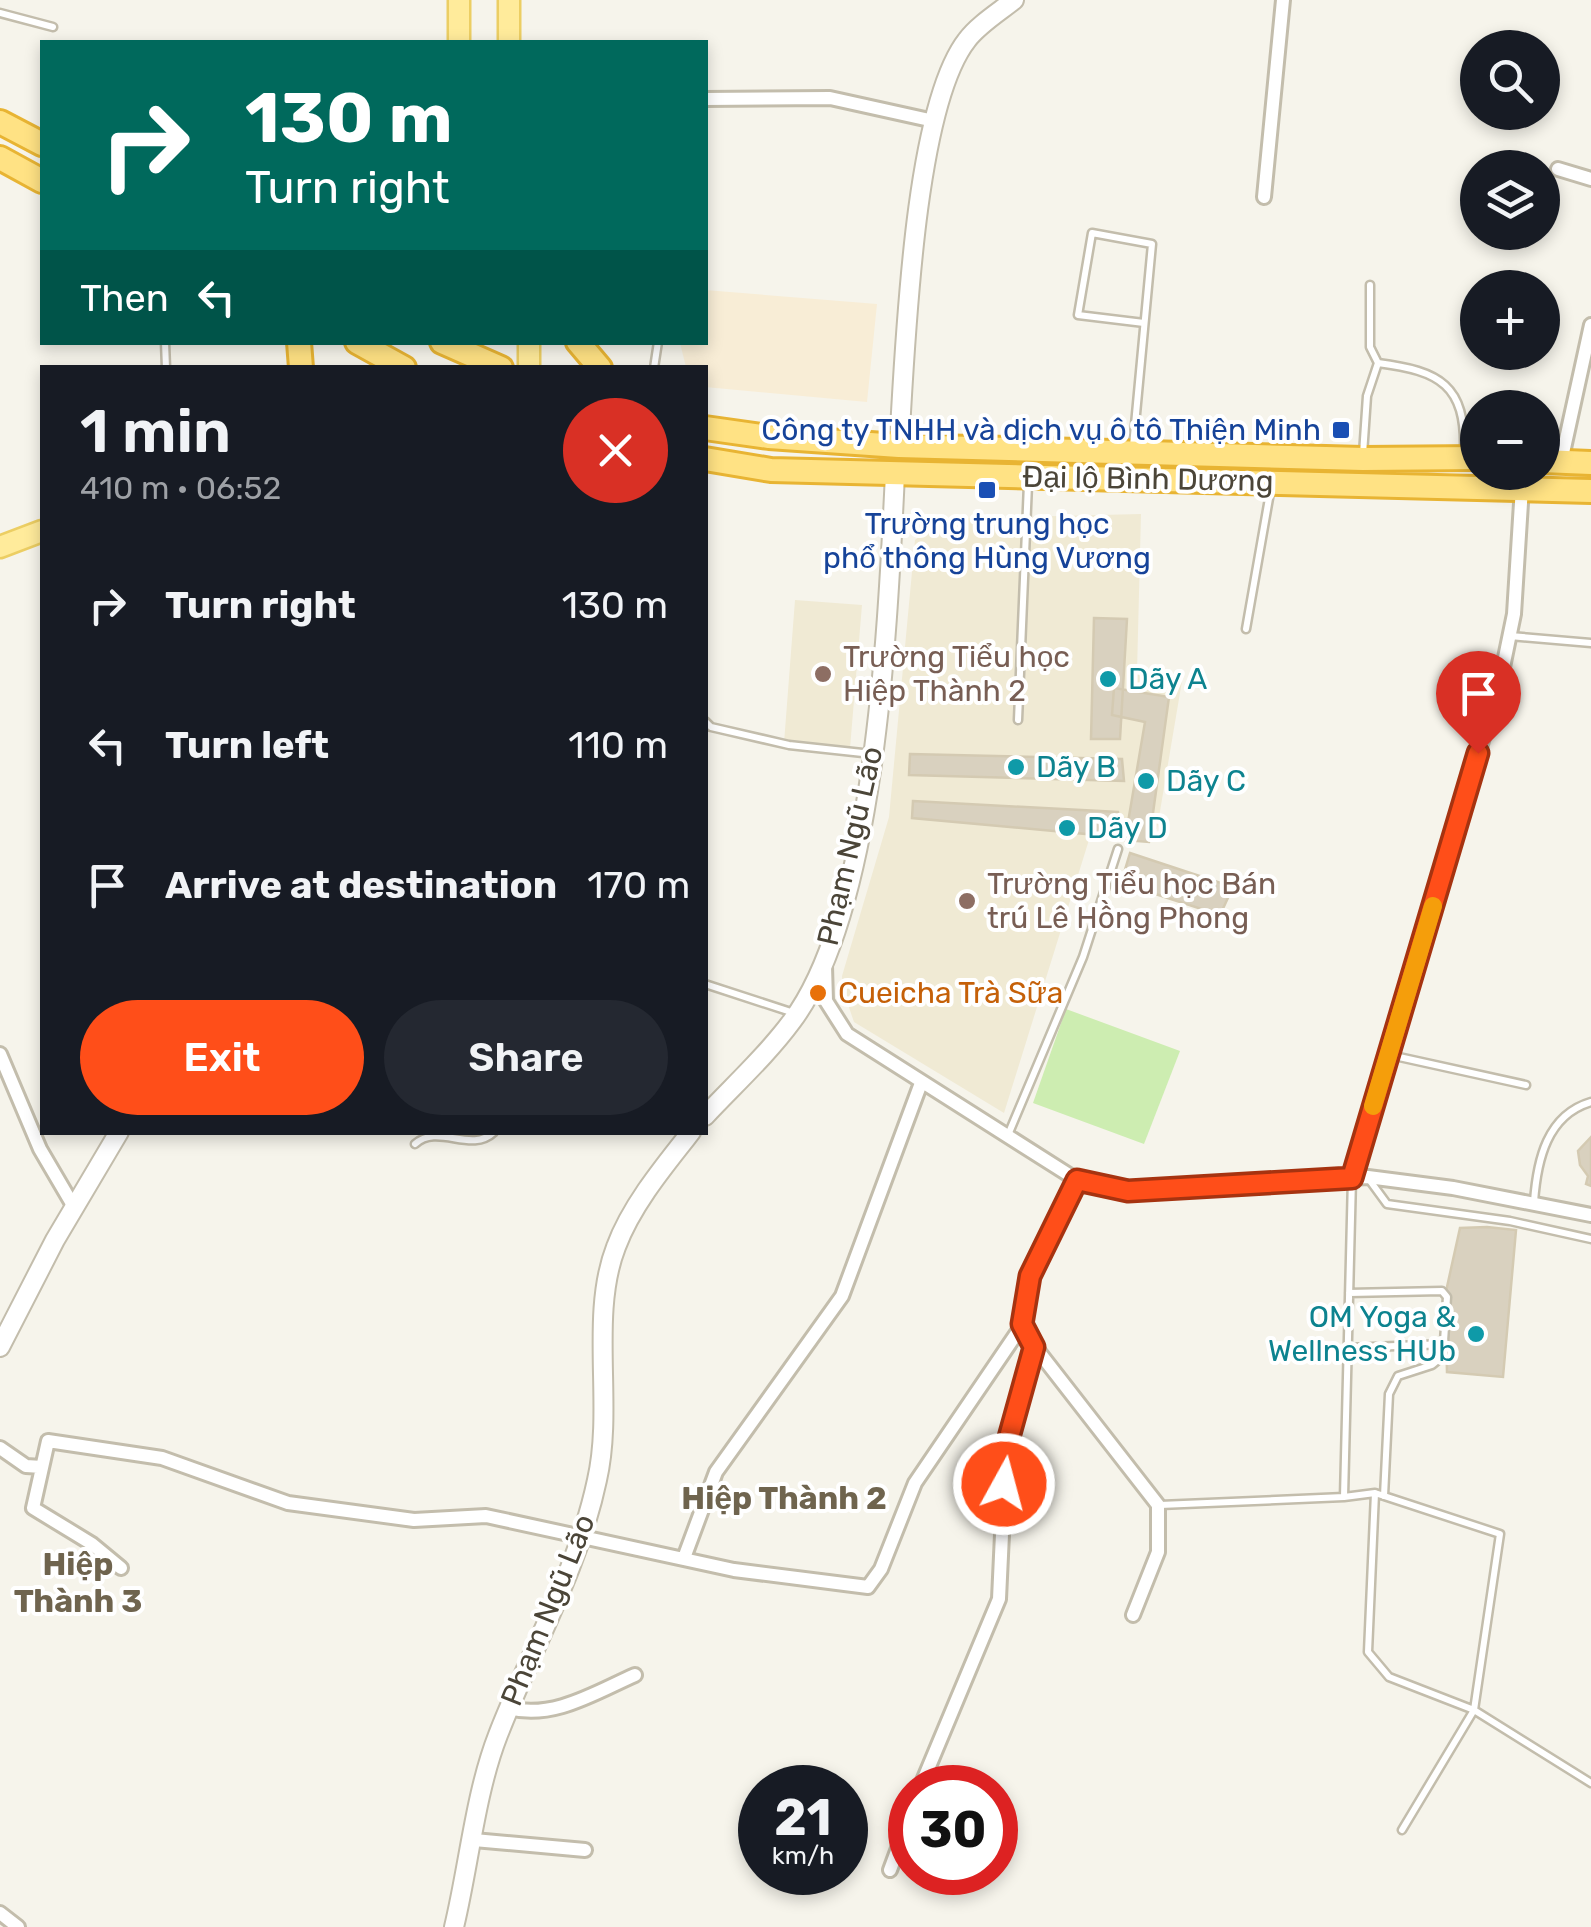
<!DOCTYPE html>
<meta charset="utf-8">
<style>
:root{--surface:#171b24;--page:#242831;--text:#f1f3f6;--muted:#9ea1a6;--accent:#ff4e19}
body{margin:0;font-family:Rubik,sans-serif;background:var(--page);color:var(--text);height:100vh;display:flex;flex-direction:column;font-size:38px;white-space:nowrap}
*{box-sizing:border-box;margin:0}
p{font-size:32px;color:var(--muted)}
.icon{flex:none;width:55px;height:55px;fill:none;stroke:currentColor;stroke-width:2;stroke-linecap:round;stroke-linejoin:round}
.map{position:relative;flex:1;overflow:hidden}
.details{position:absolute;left:40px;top:365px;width:668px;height:770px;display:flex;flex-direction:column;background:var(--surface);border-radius:0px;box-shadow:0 5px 15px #0003}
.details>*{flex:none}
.top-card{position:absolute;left:40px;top:40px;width:668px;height:305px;border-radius:0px;box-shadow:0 5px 15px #0003;background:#00695c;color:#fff;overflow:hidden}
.fabs{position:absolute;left:1460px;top:30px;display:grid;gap:20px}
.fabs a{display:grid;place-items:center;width:100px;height:100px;border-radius:50%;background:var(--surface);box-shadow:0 5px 15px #0003;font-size:50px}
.speed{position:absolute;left:738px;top:1765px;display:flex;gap:20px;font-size:50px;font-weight:700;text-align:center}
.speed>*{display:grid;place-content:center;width:130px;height:130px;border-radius:50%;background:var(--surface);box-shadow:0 5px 15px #0003;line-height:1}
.speed small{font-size:25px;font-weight:400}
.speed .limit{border:15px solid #d22;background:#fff;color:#111}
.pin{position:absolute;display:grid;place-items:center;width:85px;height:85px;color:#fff;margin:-102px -42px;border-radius:50% 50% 50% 0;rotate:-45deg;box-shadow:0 0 10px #0007}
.pin .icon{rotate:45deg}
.me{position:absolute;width:110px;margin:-55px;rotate:7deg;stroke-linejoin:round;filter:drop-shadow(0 0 8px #0008)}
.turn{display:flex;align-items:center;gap:35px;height:210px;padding:0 40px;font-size:45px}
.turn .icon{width:130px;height:130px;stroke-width:2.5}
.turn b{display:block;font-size:70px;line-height:85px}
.then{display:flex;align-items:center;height:95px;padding:0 40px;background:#0003;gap:20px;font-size:38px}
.round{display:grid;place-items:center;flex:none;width:105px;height:105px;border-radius:52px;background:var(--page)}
.headline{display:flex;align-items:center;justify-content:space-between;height:170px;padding:0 40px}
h1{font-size:60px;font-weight:600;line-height:75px}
.primary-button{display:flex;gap:20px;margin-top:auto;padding:20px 40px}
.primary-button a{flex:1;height:115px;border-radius:60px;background:var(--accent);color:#fff;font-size:40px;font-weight:600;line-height:115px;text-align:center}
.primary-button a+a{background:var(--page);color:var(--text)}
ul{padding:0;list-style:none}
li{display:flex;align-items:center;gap:30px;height:140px;padding:0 40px}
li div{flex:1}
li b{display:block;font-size:38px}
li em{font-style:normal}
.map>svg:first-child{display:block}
.commercial{fill:#f8edd6}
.education{fill:#f0ead4}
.green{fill:#cdedb1}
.building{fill:#d9d1bf;stroke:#d4cab2;stroke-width:2.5}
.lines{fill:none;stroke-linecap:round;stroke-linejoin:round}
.service-casing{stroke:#c3bdac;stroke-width:11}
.minor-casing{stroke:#c3bdac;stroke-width:18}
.tertiary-casing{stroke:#c3bdac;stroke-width:22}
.primary-casing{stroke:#ecce63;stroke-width:25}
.trunk-casing{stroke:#e8b433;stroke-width:28}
.service{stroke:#fff;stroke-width:6}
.minor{stroke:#fff;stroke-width:12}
.tertiary{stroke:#fff;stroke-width:18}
.primary{stroke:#ffeb9b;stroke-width:20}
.trunk{stroke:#ffe284;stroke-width:22}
.route-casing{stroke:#a63310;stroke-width:25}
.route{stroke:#ff4e19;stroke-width:18}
.slow{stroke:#f59e0b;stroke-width:18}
.transit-dot{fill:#1a4fb4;stroke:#fff;stroke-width:4}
.education-dot{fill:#8d6e63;stroke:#fff;stroke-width:4}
.culture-dot{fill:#0f9aa8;stroke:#fff;stroke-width:4}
.food-dot{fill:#e8710a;stroke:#fff;stroke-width:4}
.labels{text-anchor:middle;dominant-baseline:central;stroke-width:8;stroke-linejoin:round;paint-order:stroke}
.transit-label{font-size:30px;fill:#164399;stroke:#fff;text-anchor:end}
.street-label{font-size:30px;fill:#4b4538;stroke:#fff}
.education-label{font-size:30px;fill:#785e54;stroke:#fff;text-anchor:start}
.culture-label{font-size:30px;fill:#0d838f;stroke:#fff;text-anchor:start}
.food-label{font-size:30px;fill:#c56008;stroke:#fff;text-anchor:start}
.neighbourhood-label{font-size:32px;font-weight:bold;fill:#6f644e;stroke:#fff}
</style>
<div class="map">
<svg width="1591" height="1927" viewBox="0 0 1591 1927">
<rect width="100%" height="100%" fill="#f6f4eb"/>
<!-- commercial -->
<path class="commercial" d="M705,290L877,304L867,402L705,387V368L686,367L680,343L705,342Z"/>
<!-- education -->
<path class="education" d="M1141,514L1137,672L1182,681L1157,829L1093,827L1004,1113L854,1022L843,990L842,976L889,817L915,540L940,519Z
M795,600L862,605L850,748L784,743Z"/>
<!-- green -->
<path class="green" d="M1066,1009L1180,1051L1144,1144L1033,1103Z"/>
<!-- building -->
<path class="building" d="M1094,618L1127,619L1120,739H1091Z
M1114,688L1169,697L1149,842L1125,840L1145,722L1112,715Z
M910,754L1122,759L1124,781L909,775Z
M913,801L1118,812L1119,837L912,818Z
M1130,853L1233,887L1220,915L1121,883Z
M1591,1137V1186L1586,1184L1588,1176L1580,1165L1578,1151Z
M1487,1227L1516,1230L1503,1377L1447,1372L1445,1296L1460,1228Z"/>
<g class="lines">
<!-- service casing -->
<g class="service-casing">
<path id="service" d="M0,13L53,27
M1370,285V347L1378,363C1440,371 1466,385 1464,451
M165,342L166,368
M654,368L658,342
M1133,446L1152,244L1092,233L1078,315L1144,323
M1363,454L1367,396L1378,363
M1246,629L1271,487
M1510,636L1591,643
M1018,720L1028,484
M705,721L711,727L789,745L872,754
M705,984L794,1013
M1390,1055L1526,1085
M1008,1135L1083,957L1118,849
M415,1144C438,1123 471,1154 494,1132
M1352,1178L1344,1497L1375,1493L1500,1534L1474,1710L1389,1677L1368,1652L1375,1493
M1368,1178L1387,1204L1510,1221L1591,1239
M1534,1202C1537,1160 1547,1115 1591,1102
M1349,1293L1442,1291L1447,1297L1443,1356L1432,1365L1398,1376L1389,1394L1384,1496
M1347,1348L1445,1344
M1160,1505L1344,1497
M1402,1830L1474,1710L1591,1783"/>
</g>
<!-- minor casing -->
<g class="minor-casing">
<path id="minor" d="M705,99L830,98L934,121
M1558,169L1591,179
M1264,197L1283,0
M1561,462L1591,325
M825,966L826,1001L847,1034L1077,1180L1030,1276L1023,1324L1035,1347L1158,1505V1552L1133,1615
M0,1054L40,1149L74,1207
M1352,1178L1501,677L1514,614L1522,487
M1077,1180L1128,1191L1368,1177L1453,1188L1591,1215
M0,1448L26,1466L42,1467
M684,1558L716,1472L842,1296L921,1083
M121,1568L92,1544L33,1508L48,1441L162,1458L288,1503L414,1520L486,1516L734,1570L868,1587L881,1569L915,1483L1023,1324
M509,1708C553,1720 596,1692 635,1675
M920,1788L999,1599L1006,1448L1035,1347
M474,1840L585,1850
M890,1870L910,1816
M0,1913L18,1927"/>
</g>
<!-- tertiary casing -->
<g class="tertiary-casing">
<path id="tertiary" d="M899,446C905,353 913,109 967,40C978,25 999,12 1014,0
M705,1116C734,1085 767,1055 792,1021C877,907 888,617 895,474
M0,1347L55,1240L119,1132
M454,1927C469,1865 475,1794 498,1735C531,1650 578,1570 597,1480C614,1406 589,1316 616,1247C631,1206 664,1166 691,1132"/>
</g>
<!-- primary casing -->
<g class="primary-casing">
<path id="primary" d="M459,0V42
M509,42V0
M529,368V342
M0,547L42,531"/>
</g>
<!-- trunk casing -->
<g class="trunk-casing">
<path id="trunk" d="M0,122L42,144
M0,158L42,181
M299,342L301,368
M357,342L404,368
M442,342L501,368
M578,342L600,368
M705,428L769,437L899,446L1363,459L1478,458
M705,459L771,470L1591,491
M1542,461L1591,463"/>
</g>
<!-- service -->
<use href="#service" class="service"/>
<!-- minor -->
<use href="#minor" class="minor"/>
<!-- tertiary -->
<use href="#tertiary" class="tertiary"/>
<!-- primary -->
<use href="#primary" class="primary"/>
<!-- trunk -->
<use href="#trunk" class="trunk"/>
</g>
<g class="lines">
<!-- route casing -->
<g class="route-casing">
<path id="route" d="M1004,1484L1006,1448L1034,1347L1022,1324L1030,1276L1077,1180L1128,1191L1352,1178L1478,753"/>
</g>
<!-- route -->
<use href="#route" class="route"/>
<!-- slow -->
<path class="slow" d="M1373,1106L1433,906"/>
</g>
<!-- markers -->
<g class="transit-dot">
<rect x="1331" y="420" width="20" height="20" rx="5"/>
<rect x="977" y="480" width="20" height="20" rx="5"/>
</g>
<g class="education-dot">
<circle cx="823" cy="674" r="10"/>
<circle cx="967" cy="901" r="10"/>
</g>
<g class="culture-dot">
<circle cx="1108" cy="679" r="10"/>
<circle cx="1016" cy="767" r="10"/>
<circle cx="1146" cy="781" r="10"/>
<circle cx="1067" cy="828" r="10"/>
<circle cx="1476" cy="1334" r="10"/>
</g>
<circle class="food-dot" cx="818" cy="993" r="10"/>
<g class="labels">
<!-- transit labels -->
<g class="transit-label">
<text x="1321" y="430">Công ty TNHH và dịch vụ ô tô Thiện Minh</text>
<text x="987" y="524" text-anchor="middle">Trường trung học<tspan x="987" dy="34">phổ thông Hùng Vương</tspan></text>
</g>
<!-- street labels -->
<g class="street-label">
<text transform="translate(1148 479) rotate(1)">Đại lộ Bình Dương</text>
<text transform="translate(850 846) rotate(-77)">Phạm Ngũ Lão</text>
<text transform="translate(548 1610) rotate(-68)">Phạm Ngũ Lão</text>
</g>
<!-- education labels -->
<g class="education-label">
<text x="843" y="657">Trường Tiểu học<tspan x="843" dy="34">Hiệp Thành 2</tspan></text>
<text x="987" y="884">Trường Tiểu học Bán<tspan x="987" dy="34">trú Lê Hồng Phong</tspan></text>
</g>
<!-- culture labels -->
<g class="culture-label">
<text x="1128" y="679">Dãy A</text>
<text x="1036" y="767">Dãy B</text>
<text x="1166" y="781">Dãy C</text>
<text x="1087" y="828">Dãy D</text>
<text x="1456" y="1317" text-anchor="end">OM Yoga &amp;<tspan x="1456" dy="34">Wellness HUb</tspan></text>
</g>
<!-- food labels -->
<g class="food-label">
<text x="838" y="993">Cueicha Trà Sữa</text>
</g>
<!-- neighbourhood labels -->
<g class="neighbourhood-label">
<text x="784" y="1498">Hiệp Thành 2</text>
<text x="78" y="1564">Hiệp<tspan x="78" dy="37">Thành 3</tspan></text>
</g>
</g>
</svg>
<div class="fabs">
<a><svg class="icon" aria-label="search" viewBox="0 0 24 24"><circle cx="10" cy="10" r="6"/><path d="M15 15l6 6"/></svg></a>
<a><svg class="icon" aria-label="layers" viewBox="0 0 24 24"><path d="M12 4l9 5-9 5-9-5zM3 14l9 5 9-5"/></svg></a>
<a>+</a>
<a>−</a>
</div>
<div class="speed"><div>21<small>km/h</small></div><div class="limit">30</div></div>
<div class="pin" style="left:1478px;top:753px;background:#d93025"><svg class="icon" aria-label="arrive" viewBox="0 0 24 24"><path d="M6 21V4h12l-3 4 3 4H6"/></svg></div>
<svg class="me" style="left:1004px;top:1484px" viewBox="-20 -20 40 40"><circle r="17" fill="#ff4e19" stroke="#fff" stroke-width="3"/><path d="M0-11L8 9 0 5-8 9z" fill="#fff"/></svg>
<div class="top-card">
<div class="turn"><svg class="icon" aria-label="right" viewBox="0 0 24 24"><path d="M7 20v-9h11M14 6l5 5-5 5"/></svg><div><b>130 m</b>Turn right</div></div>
<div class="then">Then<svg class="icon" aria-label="left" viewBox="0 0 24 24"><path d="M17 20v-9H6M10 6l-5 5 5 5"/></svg></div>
</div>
<section class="details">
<div class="headline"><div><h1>1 min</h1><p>410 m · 06:52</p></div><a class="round" style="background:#d93025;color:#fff"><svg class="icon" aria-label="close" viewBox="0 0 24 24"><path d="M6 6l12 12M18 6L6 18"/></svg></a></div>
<ul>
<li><svg class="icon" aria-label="right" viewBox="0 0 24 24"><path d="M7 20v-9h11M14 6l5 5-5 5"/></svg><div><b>Turn right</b></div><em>130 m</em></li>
<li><svg class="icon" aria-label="left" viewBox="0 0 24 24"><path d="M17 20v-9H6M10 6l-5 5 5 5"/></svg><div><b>Turn left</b></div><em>110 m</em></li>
<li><svg class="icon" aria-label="arrive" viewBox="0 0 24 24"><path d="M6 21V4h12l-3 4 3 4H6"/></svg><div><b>Arrive at destination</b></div><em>170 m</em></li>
</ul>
<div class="primary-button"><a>Exit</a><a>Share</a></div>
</section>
</div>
